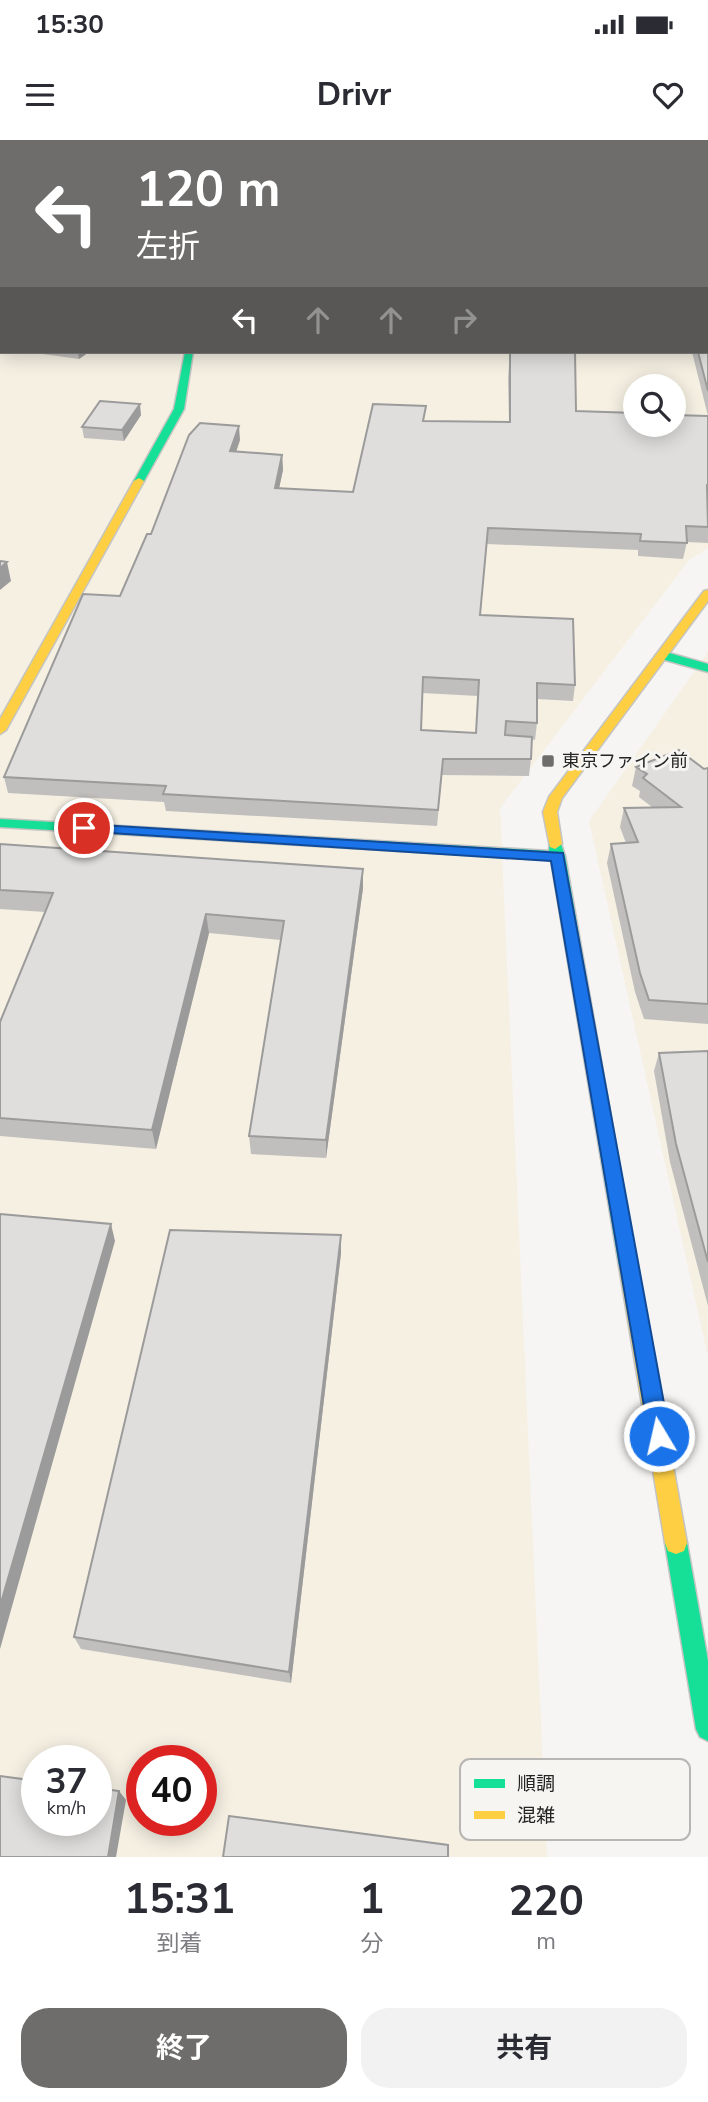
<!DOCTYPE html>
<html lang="ja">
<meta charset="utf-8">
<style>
:root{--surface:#fff;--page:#f2f2f3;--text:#2b2b33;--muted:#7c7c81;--accent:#6e6d6c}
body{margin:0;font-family:"Nunito Sans","Noto Sans JP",sans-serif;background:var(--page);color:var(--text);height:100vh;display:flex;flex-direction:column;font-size:26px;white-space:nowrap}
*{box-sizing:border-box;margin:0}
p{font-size:23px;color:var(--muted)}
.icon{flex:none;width:38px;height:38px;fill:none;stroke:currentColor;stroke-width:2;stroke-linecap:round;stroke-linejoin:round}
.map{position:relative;height:1717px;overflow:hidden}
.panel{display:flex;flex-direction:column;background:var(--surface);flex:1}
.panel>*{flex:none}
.guide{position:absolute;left:0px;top:0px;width:709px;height:214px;box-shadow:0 4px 18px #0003;background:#6e6d6c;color:#fff;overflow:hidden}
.tools{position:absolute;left:623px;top:234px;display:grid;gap:14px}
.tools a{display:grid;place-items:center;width:63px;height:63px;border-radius:50%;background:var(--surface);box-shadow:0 4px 18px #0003;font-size:35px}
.speed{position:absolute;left:21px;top:1605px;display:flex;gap:14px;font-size:35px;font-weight:700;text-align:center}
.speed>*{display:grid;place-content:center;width:91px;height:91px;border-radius:50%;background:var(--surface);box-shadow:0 4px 18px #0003;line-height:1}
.speed small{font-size:18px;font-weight:400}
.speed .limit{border:10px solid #d22;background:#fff;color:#111}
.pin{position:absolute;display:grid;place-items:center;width:60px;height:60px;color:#fff;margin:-30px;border:4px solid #fff;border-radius:50%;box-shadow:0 2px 7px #0007}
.me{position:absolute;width:77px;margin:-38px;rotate:351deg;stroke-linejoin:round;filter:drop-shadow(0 0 5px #0008)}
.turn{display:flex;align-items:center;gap:24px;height:147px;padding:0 21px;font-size:32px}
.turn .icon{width:91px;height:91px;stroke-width:2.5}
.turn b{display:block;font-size:49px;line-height:60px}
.lanes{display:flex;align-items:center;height:66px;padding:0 21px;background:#0003;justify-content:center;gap:35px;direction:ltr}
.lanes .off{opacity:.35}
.eta{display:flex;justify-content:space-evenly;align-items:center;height:119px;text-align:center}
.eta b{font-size:42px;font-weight:700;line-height:49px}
.cta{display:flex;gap:14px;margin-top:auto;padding:14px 21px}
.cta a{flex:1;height:80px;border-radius:28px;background:var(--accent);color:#fff;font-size:28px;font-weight:700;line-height:80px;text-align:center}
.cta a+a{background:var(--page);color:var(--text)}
.status{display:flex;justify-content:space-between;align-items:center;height:49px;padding:0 35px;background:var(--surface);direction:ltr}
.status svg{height:19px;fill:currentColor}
header{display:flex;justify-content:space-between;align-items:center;height:91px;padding:0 21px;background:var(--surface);font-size:32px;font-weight:700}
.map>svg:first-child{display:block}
.industrial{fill:#f5f0e2;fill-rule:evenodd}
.green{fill:#f1dab9}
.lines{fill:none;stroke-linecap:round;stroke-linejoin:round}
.fast-casing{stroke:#c4c4c2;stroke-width:3}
.slow-casing{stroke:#c4c4c2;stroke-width:3}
.fast{fill:#16e098;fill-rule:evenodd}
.slow{fill:#ffcf43;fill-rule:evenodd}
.wall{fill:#c0bfbe;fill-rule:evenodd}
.shaded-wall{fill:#9c9b9b}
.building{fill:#dfdedd;stroke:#9c9b9b;stroke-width:2;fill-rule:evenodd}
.route{fill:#1a73e8;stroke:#114b97;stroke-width:2}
.poi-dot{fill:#6e6d6c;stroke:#f7f5f2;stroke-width:2.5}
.labels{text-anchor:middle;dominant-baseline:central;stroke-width:6;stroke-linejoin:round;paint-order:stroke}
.poi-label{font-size:18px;fill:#252423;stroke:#f7f5f2;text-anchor:start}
.key{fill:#f7f5f2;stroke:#b8b6b4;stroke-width:2}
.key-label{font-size:19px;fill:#252423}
</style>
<div class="status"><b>15:30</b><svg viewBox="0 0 49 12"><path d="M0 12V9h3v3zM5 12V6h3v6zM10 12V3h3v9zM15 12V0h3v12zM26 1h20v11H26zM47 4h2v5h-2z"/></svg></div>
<header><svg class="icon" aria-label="menu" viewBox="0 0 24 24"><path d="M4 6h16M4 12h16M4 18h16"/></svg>Drivr<svg class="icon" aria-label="heart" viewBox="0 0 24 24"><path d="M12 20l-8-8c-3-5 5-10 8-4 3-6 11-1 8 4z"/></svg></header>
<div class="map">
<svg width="708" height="1717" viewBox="0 0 708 1717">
<rect width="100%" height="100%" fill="#f6f5f3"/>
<!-- industrial -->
<path class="industrial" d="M0,0H708V408L689,420L500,668L547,1717H0ZM2,2H707V212H2ZM635,247H674V285H635ZM37,1620H96V1680H37ZM142,1620H201V1680H142Z
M708,512V1217L589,681Z"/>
<!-- green -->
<path class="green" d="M299,0H598L600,2H299Z"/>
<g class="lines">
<!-- fast casing -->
<g class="fast-casing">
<path id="fast" d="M0,114H2V118H0Z
M707,156H708V160H707Z
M185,212H193L184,269L144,341L136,343L134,341L174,269Z
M662,511L708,524V532L658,518L656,515Z
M0,679L549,711L550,701H560L565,716L637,1126L635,1132L628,1134L621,1132L619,1126L551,720L0,687Z
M676,1392L684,1395L687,1403L708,1521V1601L700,1597L696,1589L665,1403L668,1395Z"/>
</g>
<!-- slow casing -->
<g class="slow-casing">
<path id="slow" d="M139,338L144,341L6,590L0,594V579L134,341Z
M708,450V461L562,658L557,672L562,704L555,709L550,707L543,672L549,657L704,451Z
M628,1118L635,1120L637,1126L687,1403L684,1411L676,1414L668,1411L665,1403L619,1126L621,1120Z"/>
</g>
<!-- fast -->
<use href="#fast" class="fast"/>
<!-- slow -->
<use href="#slow" class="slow"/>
</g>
<!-- wall -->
<path class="wall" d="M0,0L2,2V88H0Z
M0,127H2V208H0Z
M708,199V403L687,402L683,419L638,416V410L486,404L480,475L575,545L573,561L537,559V583L535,600L532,599L531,619L529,636L442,635L437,686L166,671L164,662L8,653L4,637L120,456L151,394L240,300L236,312L282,315L283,330L279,348L353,352L425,281L509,282L508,238L510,212L576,271L708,276L692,212H707ZM422,553L478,556L476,593L421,590Z
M28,212H89L79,219Z
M141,275L124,301L84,298L82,287Z
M636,627L704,629L708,628V884L644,879L635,852L607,723L611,704L626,703L620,687L624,668L652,667L639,657L640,651L632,646Z
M0,704L363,729V748L326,1018L251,1014L249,996L281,800L209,793L156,1009L0,996V882L45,772L0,769Z
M708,911V1166L670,1022L654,931L659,913Z
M341,1095V1113L291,1543L81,1509L74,1497Z"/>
<!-- shaded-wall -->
<path class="shaded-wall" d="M78,212H89L79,219Z
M140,264L141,275L124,301L122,290Z
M239,286L240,300L231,326L230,311Z
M282,315L283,330L276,363L275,348Z
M7,422L11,441L0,450V428Z
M363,729V748L326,1018V1000Z
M206,774L209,793L156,1009L152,990Z
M111,1084L115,1101L0,1509V1466Z
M341,1095V1113L291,1543L289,1532Z
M119,1651L126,1660L116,1717H108Z"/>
<!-- building -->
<path class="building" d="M0,0H175L190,2H2V75L0,74Z
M0,127H2V193L0,192Z
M707,199H708V251L698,212H707Z
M510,212H575L576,271L635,273V285H674V275L708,276V345H707L708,387L686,386L687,403L640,401L641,394L488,388L480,475L573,479L575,545L537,543V583L506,581L505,595L532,597L531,619H443L438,670L163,654L166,646L4,637L83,454L120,456L147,394H151L189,295L200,283L239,286L230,311L282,315L275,348L353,352L373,264L426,266L423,281L510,282ZM423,537L479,540L476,593L421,590Z
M100,261L140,264L122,290L82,287Z
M0,421L7,422L0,428Z
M679,610L704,629L708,628V864L649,860L640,833L611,704L638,702L624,668L681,667L643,638L647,634L636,627Z
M0,704L363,729L326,1000L249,996L284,781L206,774L152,990L0,978V882L53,753L0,750Z
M708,911V1122L676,1004L659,913Z
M0,1074L111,1084L0,1466Z
M170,1090L341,1095L289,1532L74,1497Z
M0,1636L37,1641V1680H96V1648L119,1651L108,1717H0Z
M229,1676L448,1705V1717H223Z"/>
<!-- route -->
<path class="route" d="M84,684L563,713L670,1296L667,1303L659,1306L652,1303L649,1296L551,721L79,691V685Z"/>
<!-- markers -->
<rect class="poi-dot" x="541" y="614" width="14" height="14" rx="3.5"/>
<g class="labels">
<!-- poi labels -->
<g class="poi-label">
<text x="562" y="621">東京ファイン前</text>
</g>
</g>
<!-- legend -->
<rect x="460" y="1619" width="230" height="81" rx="10" class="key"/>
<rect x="474" y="1639" width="31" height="9" fill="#16e098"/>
<rect x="474" y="1671" width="31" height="8" fill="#ffcf43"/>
<g class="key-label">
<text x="517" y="1650">順調</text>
<text x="517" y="1682">混雑</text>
</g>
</svg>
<div class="tools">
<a><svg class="icon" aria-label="search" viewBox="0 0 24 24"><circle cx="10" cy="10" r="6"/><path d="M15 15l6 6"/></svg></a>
</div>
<div class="speed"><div>37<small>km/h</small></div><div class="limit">40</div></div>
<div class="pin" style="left:84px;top:688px;background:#d93025"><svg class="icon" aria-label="arrive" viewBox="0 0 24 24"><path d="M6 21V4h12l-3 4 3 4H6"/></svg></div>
<svg class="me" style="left:659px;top:1296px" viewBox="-20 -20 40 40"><circle r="17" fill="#1a73e8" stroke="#fff" stroke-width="3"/><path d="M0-11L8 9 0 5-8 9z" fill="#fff"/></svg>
<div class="guide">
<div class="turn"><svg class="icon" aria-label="left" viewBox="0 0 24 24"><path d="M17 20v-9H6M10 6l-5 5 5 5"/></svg><div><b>120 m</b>左折</div></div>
<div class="lanes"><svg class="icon" aria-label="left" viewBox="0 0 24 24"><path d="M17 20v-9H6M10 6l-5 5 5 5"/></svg><svg class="icon off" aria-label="ahead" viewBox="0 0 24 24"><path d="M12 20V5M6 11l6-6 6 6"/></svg><svg class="icon off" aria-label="ahead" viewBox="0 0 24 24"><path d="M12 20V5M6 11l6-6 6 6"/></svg><svg class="icon off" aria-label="right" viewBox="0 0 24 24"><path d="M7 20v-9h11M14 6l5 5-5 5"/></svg></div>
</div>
</div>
<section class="panel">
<div class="eta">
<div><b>15:31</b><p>到着</p></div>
<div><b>1</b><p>分</p></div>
<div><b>220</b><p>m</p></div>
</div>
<div class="cta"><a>終了</a><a>共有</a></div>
</section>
